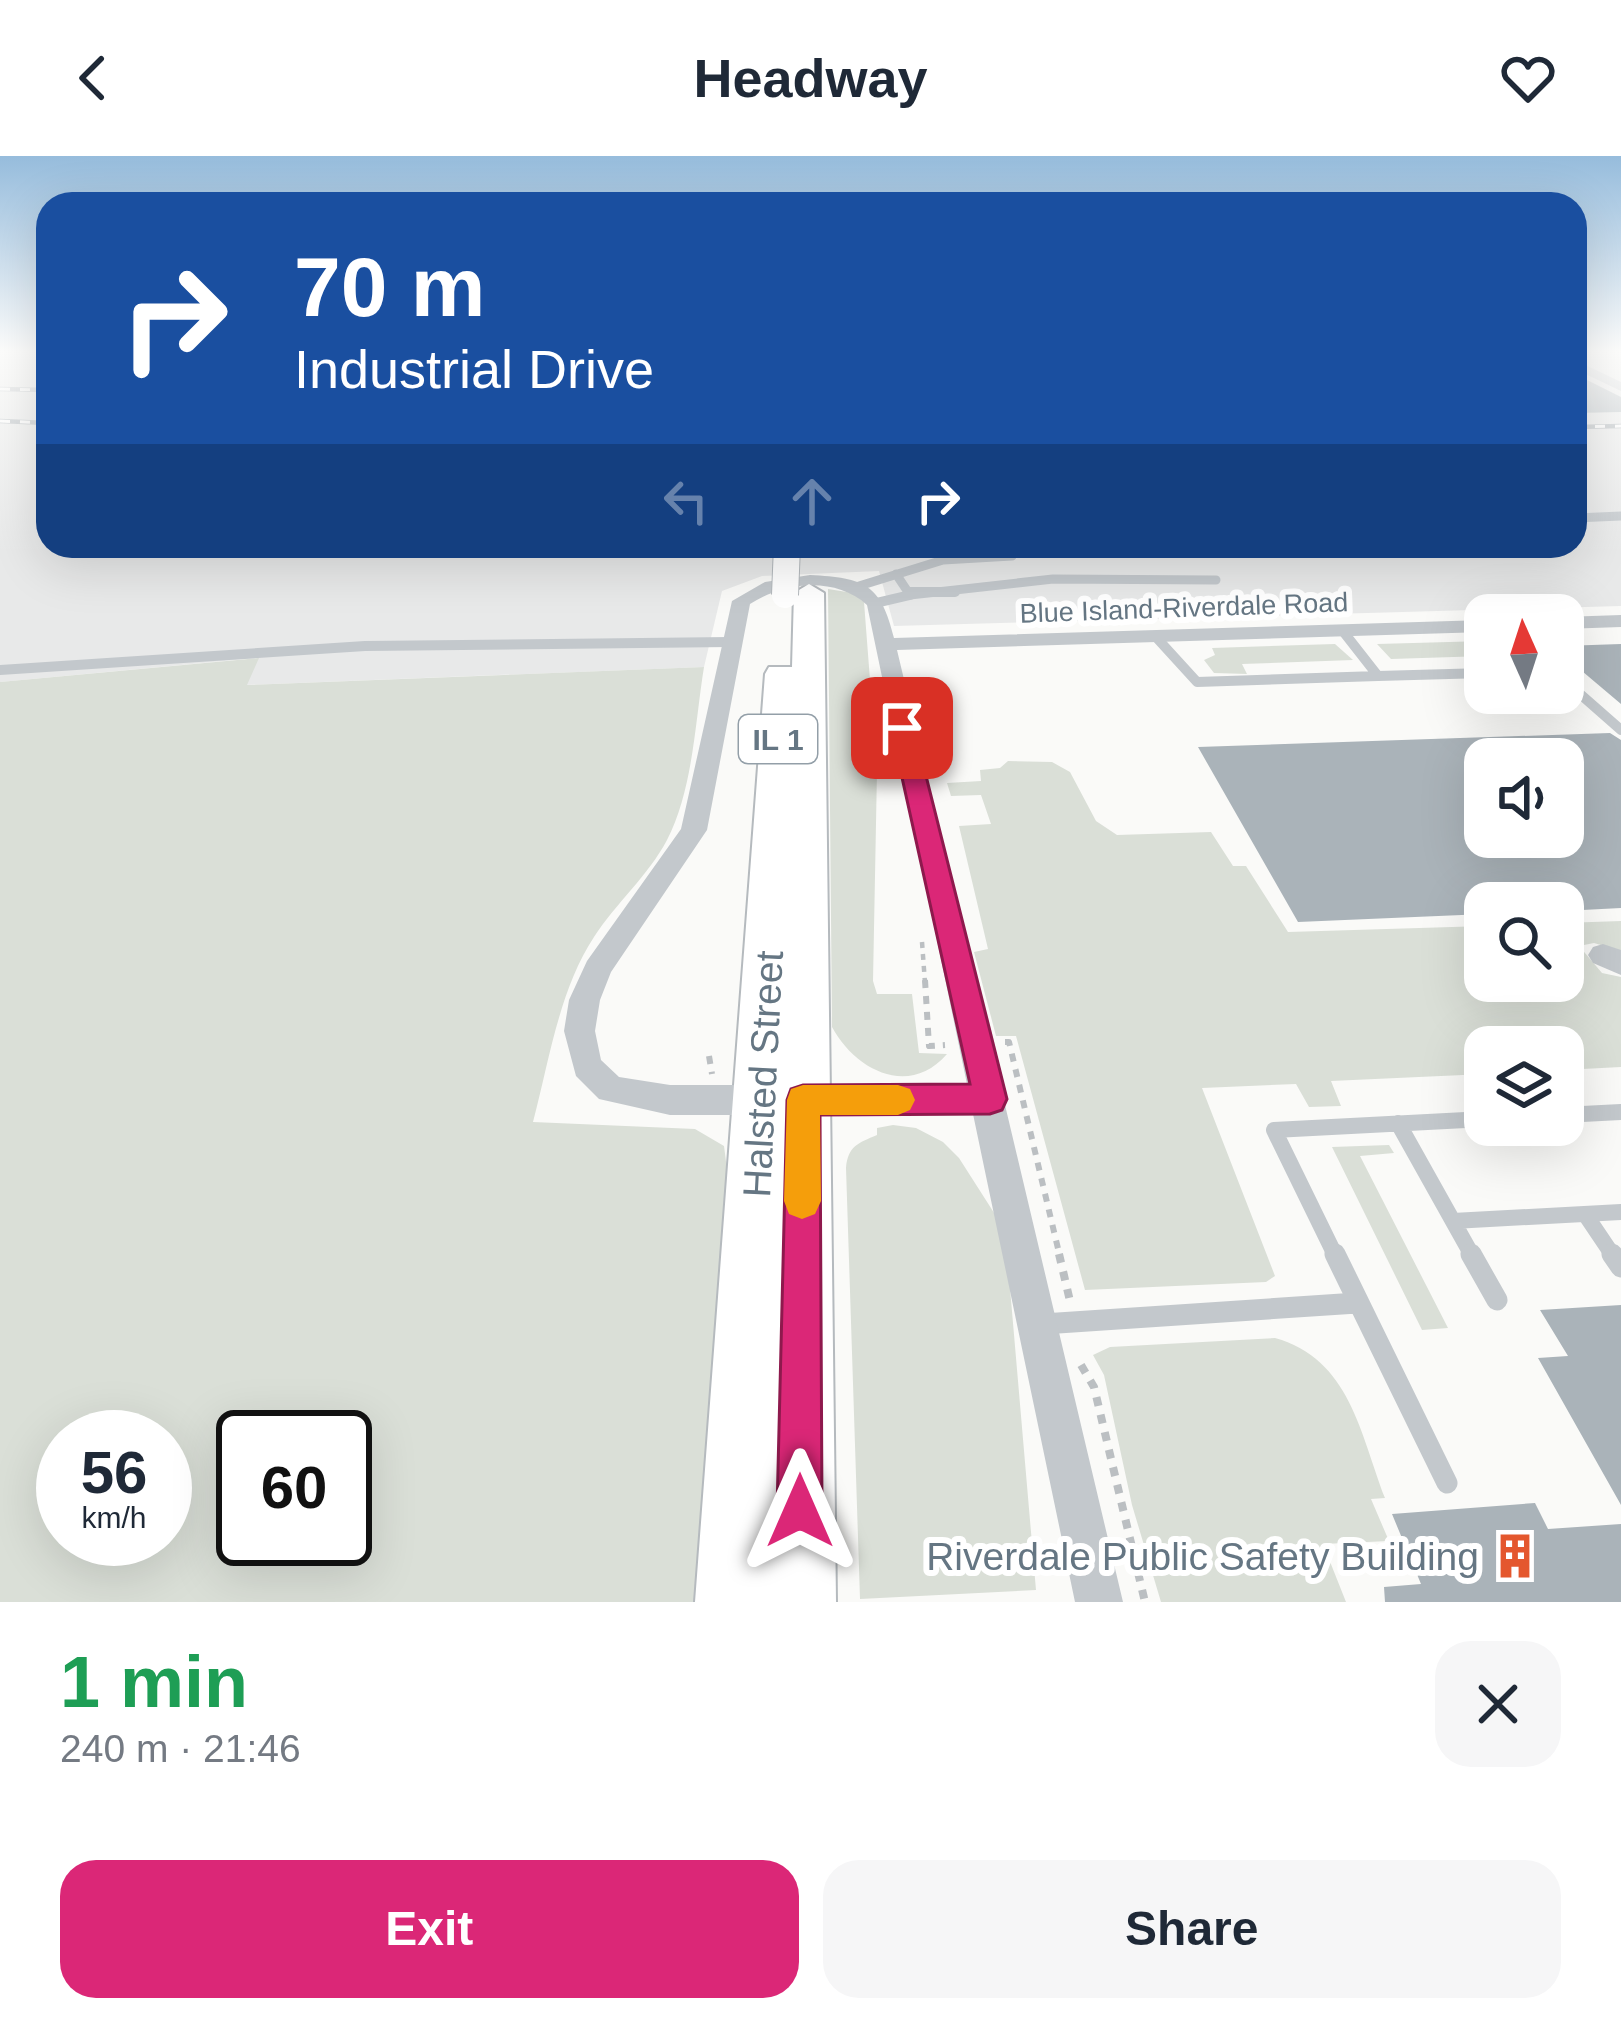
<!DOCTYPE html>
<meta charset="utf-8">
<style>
:root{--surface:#fff;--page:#f6f6f7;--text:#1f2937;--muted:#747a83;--accent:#db2777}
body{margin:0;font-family:Arial,sans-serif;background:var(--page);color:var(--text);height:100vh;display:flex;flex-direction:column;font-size:45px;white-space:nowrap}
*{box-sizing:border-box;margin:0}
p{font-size:39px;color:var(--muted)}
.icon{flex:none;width:66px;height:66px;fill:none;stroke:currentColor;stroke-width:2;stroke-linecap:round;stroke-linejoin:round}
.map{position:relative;height:1446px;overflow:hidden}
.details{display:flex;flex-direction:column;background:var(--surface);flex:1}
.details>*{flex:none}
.top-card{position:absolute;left:36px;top:36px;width:1551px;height:366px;border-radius:36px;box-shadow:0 12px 48px #0002;background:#1a4fa0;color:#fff;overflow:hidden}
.needle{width:78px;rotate:357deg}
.tools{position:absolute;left:1464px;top:438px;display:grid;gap:24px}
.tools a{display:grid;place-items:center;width:120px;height:120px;border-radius:24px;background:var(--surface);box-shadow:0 12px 48px #0002;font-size:60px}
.speed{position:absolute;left:36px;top:1254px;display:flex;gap:24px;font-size:60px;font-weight:700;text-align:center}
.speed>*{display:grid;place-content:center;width:156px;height:156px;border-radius:50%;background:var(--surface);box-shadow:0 12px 48px #0002;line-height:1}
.speed small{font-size:30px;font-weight:400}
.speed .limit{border:6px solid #111;border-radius:18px;background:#fff;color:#111}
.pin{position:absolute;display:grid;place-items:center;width:102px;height:102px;color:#fff;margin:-51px;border-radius:24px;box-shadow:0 6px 18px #0006}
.me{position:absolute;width:132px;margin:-66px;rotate:0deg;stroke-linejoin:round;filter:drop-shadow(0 0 9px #0008)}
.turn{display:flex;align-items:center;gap:42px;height:252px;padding:0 60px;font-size:54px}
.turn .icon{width:156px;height:156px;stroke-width:2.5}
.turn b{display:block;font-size:84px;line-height:102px}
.lanes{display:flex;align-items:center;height:114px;padding:0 60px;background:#0003;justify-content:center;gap:60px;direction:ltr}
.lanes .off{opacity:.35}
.round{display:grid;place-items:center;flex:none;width:126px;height:126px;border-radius:36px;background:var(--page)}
.headline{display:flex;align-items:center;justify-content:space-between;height:204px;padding:0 60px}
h1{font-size:72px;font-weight:600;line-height:90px;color:#1e9e55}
.primary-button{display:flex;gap:24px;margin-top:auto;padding:24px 60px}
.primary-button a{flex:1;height:138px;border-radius:36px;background:var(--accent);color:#fff;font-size:48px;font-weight:600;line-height:138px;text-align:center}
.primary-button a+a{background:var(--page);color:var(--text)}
header{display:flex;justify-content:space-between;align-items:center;height:156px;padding:0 60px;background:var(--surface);font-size:54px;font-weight:600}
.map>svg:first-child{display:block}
.built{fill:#e8e9e9}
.green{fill:#dadfd7;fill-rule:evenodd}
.building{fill:#aab3b9;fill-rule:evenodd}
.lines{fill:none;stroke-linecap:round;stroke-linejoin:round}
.primary-casing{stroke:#b5babe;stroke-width:4}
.path-far2{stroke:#bbbfc2;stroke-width:4.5;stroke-dasharray:6 6;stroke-linecap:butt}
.path-far1{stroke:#bbbfc2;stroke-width:6;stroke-dasharray:8 8;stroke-linecap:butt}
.path{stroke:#bbbfc2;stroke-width:8;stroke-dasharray:9 9;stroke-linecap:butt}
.service-far3{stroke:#c3c8cc;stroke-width:9}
.service-far2{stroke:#c3c8cc;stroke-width:10}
.service-far1{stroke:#c3c8cc;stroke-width:16}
.service{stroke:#c3c8cc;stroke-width:21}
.minor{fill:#c3c8cc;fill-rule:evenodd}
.primary{fill:#fff;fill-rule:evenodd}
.rail-casing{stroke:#a2aab0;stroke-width:4.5}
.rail{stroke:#fff;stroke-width:3;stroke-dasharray:10;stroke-linecap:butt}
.primary-bridge-casing{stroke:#b5babe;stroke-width:28;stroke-linecap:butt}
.primary-bridge{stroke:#fff;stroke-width:26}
.route{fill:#db2777;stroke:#8e194d;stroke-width:3}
.slow{fill:#f59e0b}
.labels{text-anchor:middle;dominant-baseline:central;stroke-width:12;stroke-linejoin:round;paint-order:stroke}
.far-street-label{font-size:27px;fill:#657683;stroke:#fff}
.shield{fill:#fff;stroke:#939fa8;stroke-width:3}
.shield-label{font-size:30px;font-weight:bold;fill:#657683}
.near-street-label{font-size:39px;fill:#657683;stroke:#fff}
.near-poi-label{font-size:39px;fill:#657683;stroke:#fff;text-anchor:end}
</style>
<header><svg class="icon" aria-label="back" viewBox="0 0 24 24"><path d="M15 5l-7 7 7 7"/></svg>Headway<svg class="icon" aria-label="heart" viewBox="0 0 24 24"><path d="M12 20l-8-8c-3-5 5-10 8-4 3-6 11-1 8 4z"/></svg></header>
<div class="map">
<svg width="1621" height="1446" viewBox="0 0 1621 1446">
<rect width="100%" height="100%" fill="#fafaf8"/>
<!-- built -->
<path class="built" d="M0,195H48V390H1575V195H1621V450L894,470L879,415L762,420L722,435L704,511L245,529L257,502L0,526Z"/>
<!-- green -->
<path class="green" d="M828,433L853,437L864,446L877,615L873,825L877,838H912L919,897L947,898C909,942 855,914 832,871Z
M1485,485V500L1391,503L1377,488Z
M1335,488L1353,504L1242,508L1247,518L1214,517L1204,504L1215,499L1212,492Z
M259,502L247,529L704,511C695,566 693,634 667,684C648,720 616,747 594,781C559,834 549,906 533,966L695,973L724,990L730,1036L701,1446H0V526ZM63,1281H165V1383H63ZM243,1281H345V1383H243Z
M1008,605L1052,606L1070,616L1096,665L1117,679L1211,676L1233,710H1246L1288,776L1485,770V825H1563V767L1621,765V795L1594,787L1579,790L1602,817L1621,821V911L1563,914V891H1485V918L1331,925L1341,950L1309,951L1296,928L1202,932L1275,1120L1266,1126L1085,1134L1016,880H996L974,796L988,793L959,670L991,668L981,639L951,640L947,627L981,625L980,614L1000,612Z
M893,969L916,972L943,986L959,1002L1005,1074L1036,1434L860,1443L846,1012C848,990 858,987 877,979V972Z
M1389,989L1394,997L1360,1000L1448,1172L1422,1174L1332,991Z
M1275,1182C1350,1203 1360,1277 1385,1342L1371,1343L1389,1385L1323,1388L1346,1446H1161L1132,1349L1104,1219L1093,1199L1110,1191Z"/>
<!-- building -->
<path class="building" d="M1575,218L1621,241V256L1575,257Z
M1621,488V548L1563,499V490Z
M1610,577L1621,584V752L1563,755V747H1485V758L1298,766L1198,591ZM1485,603H1563V681H1485Z
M1621,1149V1349L1538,1202L1568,1200L1540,1154Z
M1535,1347L1548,1373L1621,1368V1446H1385L1384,1431L1421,1428L1392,1358Z"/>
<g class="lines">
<!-- primary casing -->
<g class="primary-casing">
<path id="primary" d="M809,428L824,437L836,1446H695L765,518L769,511H792L794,437Z"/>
</g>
<!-- path-far2 -->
<path class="path-far2" d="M922,786L925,827"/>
<!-- path-far1 -->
<path class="path-far1" d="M925,824L929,890L945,889
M1005,886H1009L1060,1101
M709,900L712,918"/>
<!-- path -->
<path class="path" d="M1059,1098L1070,1145
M1081,1209L1094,1231L1145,1446"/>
<!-- service-far3 -->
<path class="service-far3" d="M1575,362L1621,360
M1390,390L1474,394L1488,390
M896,418L910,439
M859,430L943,404L1012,400L1014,390
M910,439L1053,423L1216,424"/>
<!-- service-far2 -->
<path class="service-far2" d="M908,436H955
M876,447L910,439
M1342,474L1378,520L1485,517
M1155,480L1197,526L1378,520
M0,514L365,490L730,486
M1563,523L1621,574"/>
<!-- service-far1 -->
<path class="service-far1" d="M1563,959L1621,956
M1398,967L1473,1101
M1585,1058L1614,1101
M1453,1065L1621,1056
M1336,1101L1274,974L1485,963"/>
<!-- service -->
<path class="service" d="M1335,1098L1447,1327
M1471,1098L1497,1144
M1612,1098L1621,1111
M1043,1168L1357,1147"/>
<!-- minor -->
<path class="minor" d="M1575,204L1621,226V235L1575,213Z
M810,419C865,422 881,428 894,482L1485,464V476L897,494L1123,1446H1075L973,958L804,959L792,955L787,944L792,933L804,929L967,928L867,449C835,420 784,426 750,448L707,674L611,816L600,844L595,875L601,904L619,921L670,929H762L774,933L779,944L774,955L762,959H670L599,943L576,920L564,875L569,844L587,805L681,673L732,445L765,426Z
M1621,459V471L1563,473V461Z
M1603,788L1621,794V819L1593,807L1588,799L1593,791Z"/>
<!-- primary -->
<use href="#primary" class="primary"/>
<!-- rail casing -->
<g class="rail-casing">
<path id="rail" d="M0,233L48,234
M0,265L48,267
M1575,271L1621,270"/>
</g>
<!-- rail -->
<use href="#rail" class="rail"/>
<!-- primary-bridge casing -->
<g class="primary-bridge-casing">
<path id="primary-bridge" d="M785,439L787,390"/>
</g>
<!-- primary-bridge -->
<use href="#primary-bridge" class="primary-bridge"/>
</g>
<!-- sky -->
<linearGradient id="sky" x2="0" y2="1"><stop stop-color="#96bcdc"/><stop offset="0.49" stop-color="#fdfdfc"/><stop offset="1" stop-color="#fdfdfc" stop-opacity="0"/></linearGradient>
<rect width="1621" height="398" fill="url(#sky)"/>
<!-- route -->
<path class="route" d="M902,565L914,572L1007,943L1002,954L990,958L820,959L822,1355L816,1371L800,1378L783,1371L777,1355L787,944L791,933L803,929L970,928L891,572Z"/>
<!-- slow -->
<path class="slow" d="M803,929H898L910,933L915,944L910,954L898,959H820L821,1045L815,1058L802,1063L789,1058L784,1045L787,944L791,933Z"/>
<!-- icons -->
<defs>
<g id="building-bare" transform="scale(3.6)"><path d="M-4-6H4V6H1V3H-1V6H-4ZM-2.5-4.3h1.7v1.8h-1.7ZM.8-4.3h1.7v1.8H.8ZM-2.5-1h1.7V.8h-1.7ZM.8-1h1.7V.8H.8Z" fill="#e4572e" stroke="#fff" stroke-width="2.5" paint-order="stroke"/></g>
</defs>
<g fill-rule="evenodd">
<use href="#building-bare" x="1515" y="1400"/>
</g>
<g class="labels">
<!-- far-street labels -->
<g class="far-street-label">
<text transform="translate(1184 452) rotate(-2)">Blue Island-Riverdale Road</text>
</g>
<!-- shield labels -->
<rect class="shield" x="739" y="559" width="78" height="48" rx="9"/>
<g class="shield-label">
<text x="778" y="583">IL 1</text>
</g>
<!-- near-street labels -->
<g class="near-street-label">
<text transform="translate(763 918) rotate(-87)">Halsted Street</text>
</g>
<!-- near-poi labels -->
<g class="near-poi-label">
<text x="1479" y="1400">Riverdale Public Safety Building</text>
</g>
</g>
</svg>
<div class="tools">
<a><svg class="needle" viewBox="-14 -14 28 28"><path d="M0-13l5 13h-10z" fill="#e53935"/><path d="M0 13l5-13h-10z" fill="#747a83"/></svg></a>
<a><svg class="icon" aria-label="sound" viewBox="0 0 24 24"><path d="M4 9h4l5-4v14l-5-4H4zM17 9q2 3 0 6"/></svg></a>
<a><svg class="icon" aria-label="search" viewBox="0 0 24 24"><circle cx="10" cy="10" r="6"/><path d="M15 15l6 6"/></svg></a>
<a><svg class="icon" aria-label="layers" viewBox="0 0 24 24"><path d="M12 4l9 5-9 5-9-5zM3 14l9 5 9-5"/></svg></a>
</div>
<div class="speed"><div>56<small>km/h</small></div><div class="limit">60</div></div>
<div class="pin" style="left:902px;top:572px;background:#d93025"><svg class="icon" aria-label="arrive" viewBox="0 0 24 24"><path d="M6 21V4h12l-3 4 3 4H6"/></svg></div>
<svg class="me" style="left:800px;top:1355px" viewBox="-20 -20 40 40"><path d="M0-17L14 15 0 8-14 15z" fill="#db2777" stroke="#fff" stroke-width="4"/></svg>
<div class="top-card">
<div class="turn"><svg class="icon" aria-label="right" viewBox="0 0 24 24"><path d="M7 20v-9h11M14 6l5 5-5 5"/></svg><div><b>70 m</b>Industrial Drive</div></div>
<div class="lanes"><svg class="icon off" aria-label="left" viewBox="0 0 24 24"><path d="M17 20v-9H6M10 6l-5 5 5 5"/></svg><svg class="icon off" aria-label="ahead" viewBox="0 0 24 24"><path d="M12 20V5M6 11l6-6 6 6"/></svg><svg class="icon" aria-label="right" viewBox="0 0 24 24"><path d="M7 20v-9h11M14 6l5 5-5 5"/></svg></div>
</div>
</div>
<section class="details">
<div class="headline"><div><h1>1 min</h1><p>240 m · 21:46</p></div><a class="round"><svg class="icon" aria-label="close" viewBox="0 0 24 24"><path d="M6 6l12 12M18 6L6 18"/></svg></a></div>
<div class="primary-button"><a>Exit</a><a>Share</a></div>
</section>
